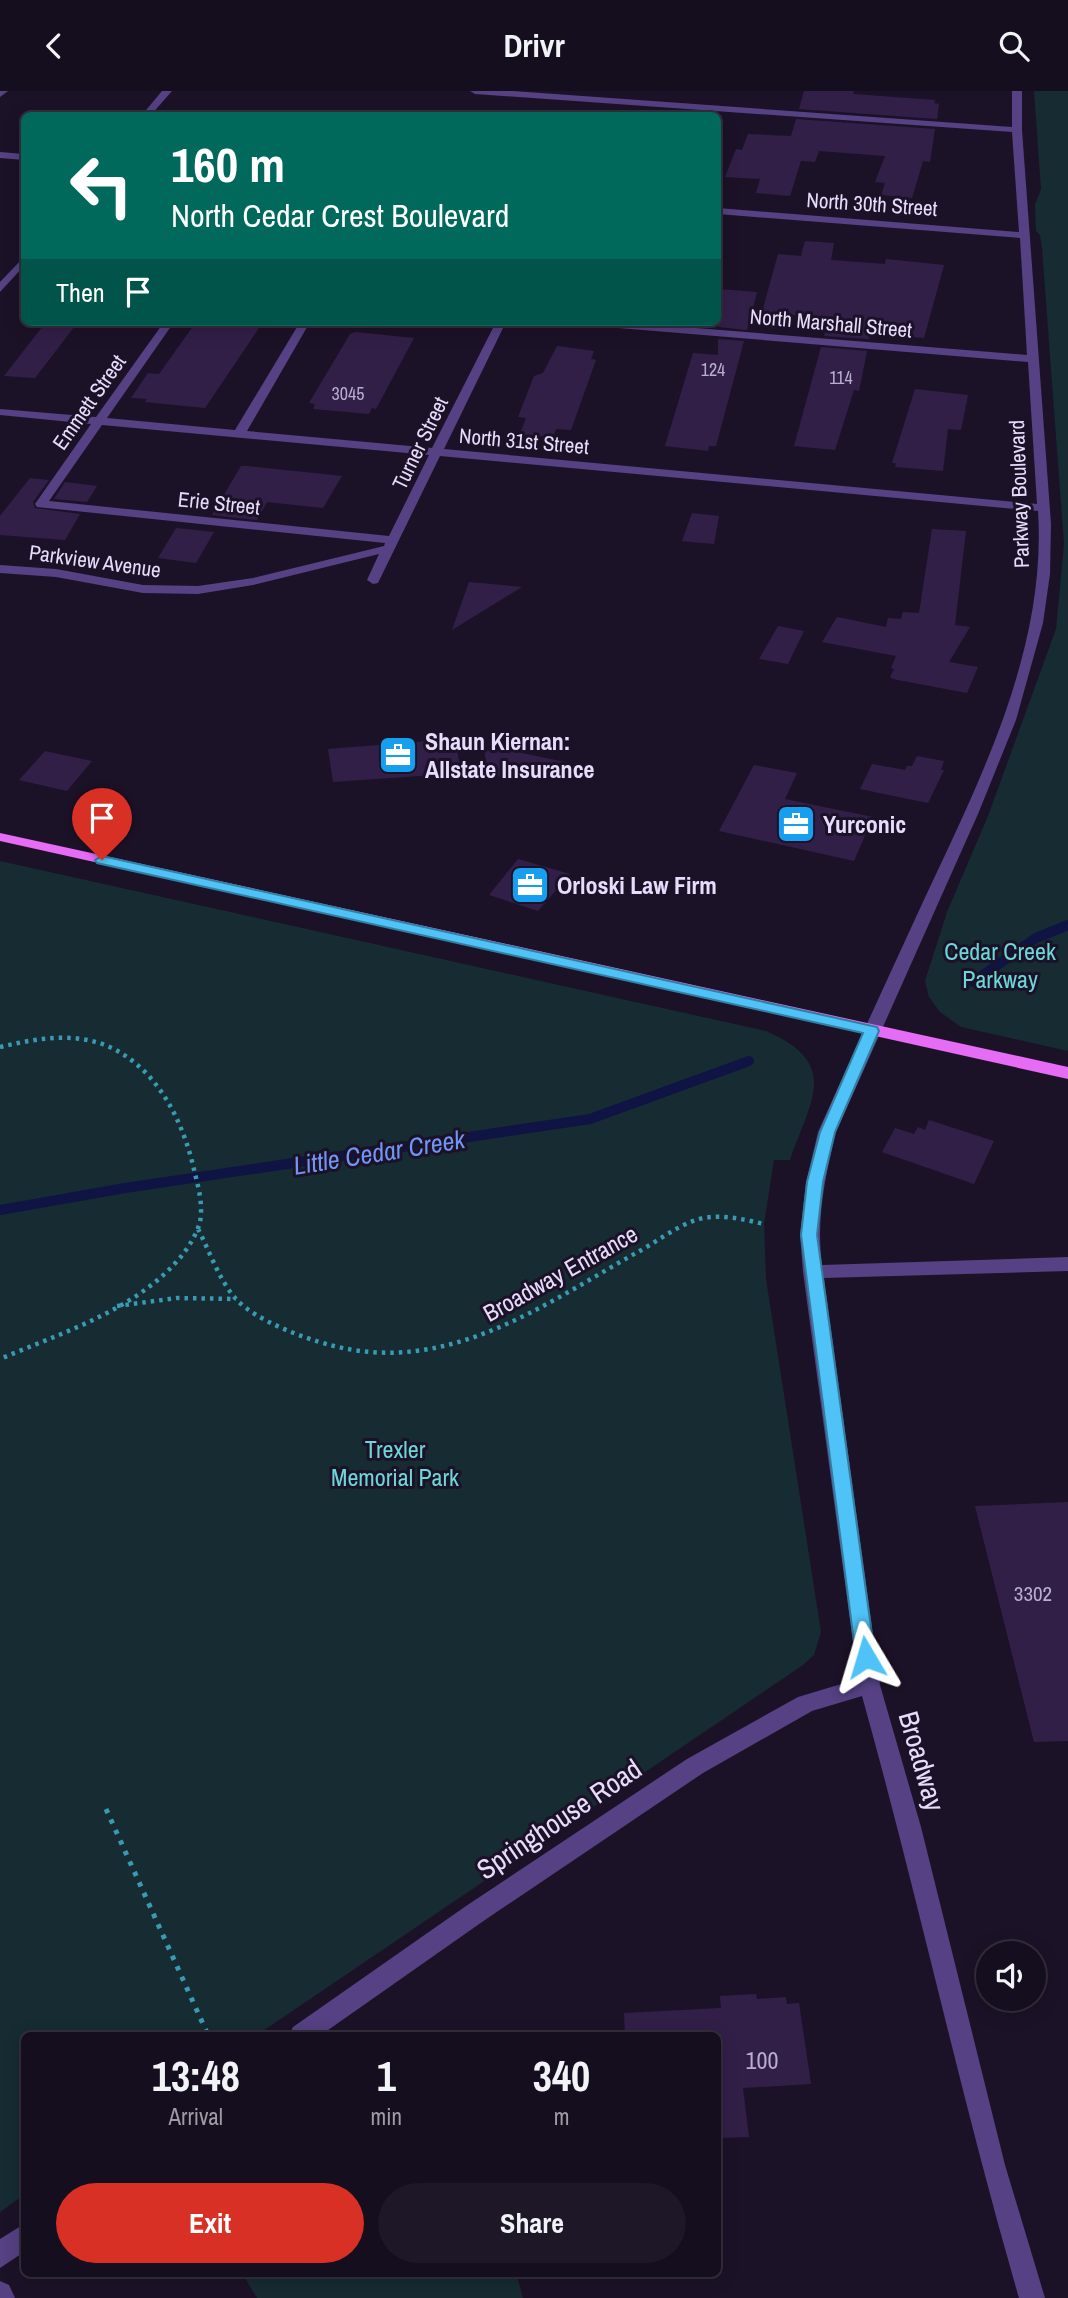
<!DOCTYPE html>
<style>
:root{--surface:#150e1e;--page:#1e1727;--text:#f1f3f6;--muted:#9d9ca4;--line:#342e3c;--accent:#d93025}
body{margin:0;font-family:"Archivo Narrow",sans-serif;background:var(--page);color:var(--text);height:100vh;display:flex;flex-direction:column;font-size:26px;white-space:nowrap}
*{box-sizing:border-box;margin:0}
p{font-size:23px;color:var(--muted)}
.icon{flex:none;width:38px;height:38px;fill:none;stroke:currentColor;stroke-width:2;stroke-linecap:round;stroke-linejoin:round}
.map{position:relative;flex:1;overflow:hidden}
.drawer{position:absolute;left:21px;top:1941px;width:700px;height:245px;display:flex;flex-direction:column;background:var(--surface);border-radius:10px;box-shadow:0 4px 18px #0003,0 0 0 2px var(--line)}
.drawer>*{flex:none}
.hud{position:absolute;left:21px;top:21px;width:700px;height:214px;border-radius:10px;box-shadow:0 4px 18px #0003,0 0 0 2px var(--line);background:#00695c;color:#fff;overflow:hidden}
.buttons{position:absolute;left:976px;top:1850px;display:grid;gap:14px}
.buttons a{display:grid;place-items:center;width:70px;height:70px;border-radius:50%;background:var(--surface);box-shadow:0 4px 18px #0003,0 0 0 2px var(--line);font-size:35px}
.pin{position:absolute;display:grid;place-items:center;width:60px;height:60px;color:#fff;margin:-72px -30px;border-radius:50% 50% 50% 0;rotate:-45deg;box-shadow:0 0 7px #0007}
.pin .icon{rotate:45deg}
.me{position:absolute;width:77px;margin:-38px;rotate:353deg;stroke-linejoin:round;filter:drop-shadow(0 0 5px #0008)}
.turn{display:flex;align-items:center;gap:24px;height:147px;padding:0 35px;font-size:32px}
.turn .icon{width:91px;height:91px;stroke-width:2.5}
.turn b{display:block;font-size:49px;line-height:60px}
.then{display:flex;align-items:center;height:66px;padding:0 35px;background:#0003;gap:14px;font-size:26px}
.eta{display:flex;justify-content:space-evenly;align-items:center;height:119px;text-align:center}
.eta b{font-size:42px;font-weight:700;line-height:49px}
.button{display:flex;gap:14px;margin-top:auto;padding:14px 35px}
.button a{flex:1;height:80px;border-radius:42px;background:var(--accent);color:#fff;font-size:28px;font-weight:700;line-height:80px;text-align:center}
.button a+a{background:var(--page);color:var(--text)}
header{display:flex;justify-content:space-between;align-items:center;height:91px;padding:0 35px;background:var(--surface);font-size:32px;font-weight:700}
.map>svg:first-child{display:block}
.green{fill:#162b32}
.lines{fill:none;stroke-linecap:round;stroke-linejoin:round}
.stream{stroke:#0f1444;stroke-width:10}
.building{fill:#321f48}
.path-far1{stroke:#399ab3;stroke-width:4.5;stroke-dasharray:3.5 5;stroke-linecap:butt}
.path{stroke:#399ab3;stroke-width:5;stroke-dasharray:4.5 7;stroke-linecap:butt}
.minor{fill:#554183;fill-rule:evenodd}
.major{fill:#e66bf5;fill-rule:evenodd}
.route{fill:#4fc3f7;stroke:#337fa1;stroke-width:2}
.labels{text-anchor:middle;dominant-baseline:central;stroke-width:6;stroke-linejoin:round;paint-order:stroke}
.far-number-label{font-size:18px;fill:#baadd0}
.far-street-label{font-size:21px;fill:#e8dcfd;stroke:#1c1228}
.number-label{font-size:21px;fill:#baadd0}
.poi-label{font-size:24px;font-weight:bold;fill:#e8dcfd;stroke:#1c1228;text-anchor:start}
.park-label{font-size:24px;fill:#6cd7d9;stroke:#1c1228}
.street-label{font-size:24px;fill:#e8dcfd;stroke:#1c1228}
.near-number-label{font-size:24px;fill:#baadd0}
.water-label{font-size:26px;font-style:italic;fill:#7195f5;stroke:#1c1228}
.near-street-label{font-size:28px;fill:#e8dcfd;stroke:#1c1228}
</style>
<header><svg class="icon" aria-label="back" viewBox="0 0 24 24"><path d="M15 5l-7 7 7 7"/></svg>Drivr<svg class="icon" aria-label="search" viewBox="0 0 24 24"><circle cx="10" cy="10" r="6"/><path d="M15 15l6 6"/></svg></header>
<div class="map">
<svg width="1068" height="2207" viewBox="0 0 1068 2207">
<rect width="100%" height="100%" fill="#1c1228"/>
<!-- green -->
<path class="green" d="M1034,0H1068V960L961,936L940,921L929,906L925,890L947,821L988,725L1056,538L1064,453L1042,157L1040,144L1036,140L1035,114L1041,98Z
M0,770L766,940C841,973 811,1008 790,1069H774L764,1133L766,1188L821,1541L814,1564L803,1574L257,1944H24V2104L0,2121Z
M242,2182H516L523,2207H257Z"/>
<g class="lines">
<!-- stream -->
<path class="stream" d="M973,891L1036,847L1068,834
M0,1119L125,1097L590,1028L749,970"/>
</g>
<!-- building -->
<path class="building" d="M804,0H854L853,3L935,9L934,12L939,13L937,28L799,18Z
M796,28L935,38L930,71L923,70L912,107L881,104L885,92L875,91L885,65L819,60L815,71L801,70L790,105L756,102L760,88L725,86L736,58L742,59L748,43L791,45Z
M805,150L834,152L831,169L885,173L886,168L944,174L924,247L870,242L869,248L824,245L827,235L804,233L806,225L762,221L778,163L801,165Z
M718,198L757,201L747,239L718,236Z
M46,231H78L35,287L4,285Z
M196,231H263L205,317L145,311L147,308L131,307L148,282L159,283Z
M355,241L414,247L376,318L372,317L369,323L313,318L315,313L309,312L350,243Z
M718,248L744,250L716,355H709L708,360L665,355L693,262L718,264Z
M557,255L594,260L591,268L596,269L571,339L556,338L553,346L520,343L526,327L518,326L534,285L543,282Z
M821,256L867,260L859,300L854,299L835,359L794,355Z
M915,298L968,304L961,339L948,338L943,380L895,376L896,372H892Z
M241,375H247L342,385L323,417L267,411L257,429L212,424Z
M30,387L49,389L33,411L35,417L80,423L65,449L0,444V425Z
M65,391L97,395L87,411L54,408Z
M692,422L719,425L714,453L682,450Z
M176,437L214,441L196,472L158,467Z
M932,438L966,440L955,534L970,536L949,571L978,576L967,602L893,588L890,586L894,578L891,577L896,565L822,551L837,526L886,536L888,527L901,528L903,521L919,522Z
M469,491L522,496L452,539Z
M778,535L804,540L788,573L759,568Z
M454,648L462,682L333,691L328,658Z
M503,658L574,673L573,682L490,686L484,660Z
M45,660L68,665L92,670L67,700L19,689Z
M917,665L944,670L941,679H944L928,712L860,698L872,673L905,679L907,675H912Z
M754,674L797,682L785,708L873,726L854,770L719,740Z
M518,768L570,783L538,820L489,804Z
M929,1029L994,1050L974,1093L882,1061L895,1037L914,1043L918,1036L925,1039Z
M1068,1411V1650L1034,1651L975,1415Z
M756,1903L757,1908L786,1906L787,1913L799,1912L811,1993L743,1997L749,2046L718,2047V1944H625L624,1922L721,1917L720,1905Z"/>
<g class="lines">
<!-- path-far1 -->
<path class="path-far1" d="M0,956C34,948 71,941 105,954C157,975 184,1031 195,1083C199,1098 203,1115 200,1131C197,1142 190,1154 183,1163C140,1218 61,1242 0,1268
M198,1138C210,1161 219,1189 236,1208C255,1229 303,1247 330,1254C446,1285 540,1216 636,1162C655,1152 675,1136 696,1129C717,1122 743,1128 764,1133
M117,1215L177,1207L236,1208"/>
<!-- path -->
<path class="path" d="M106,1718L208,1944"/>
<!-- minor -->
<path class="minor" d="M0,0H8L0,6Z
M162,0H172L151,24H142Z
M470,0H513L1012,36V0H1022V39L1051,433L1050,483L1043,532L1016,629L978,723L836,1041C825,1086 816,1128 822,1174L1068,1166V1180L824,1187L880,1594L921,1736L1005,2074L1045,2207H1019C961,2008 918,1805 862,1605L812,1620L703,1682L482,1831L321,1944H289L293,1936L466,1815L687,1668L798,1606L858,1588L803,1181L800,1144L806,1092L818,1041C852,965 887,889 922,813C979,691 1047,559 1038,420L440,365L378,492L373,493L367,489L379,463L253,494L198,503L143,502L56,486L0,482V474L56,478L143,494L198,495L253,487L384,455L385,452L37,416L35,413L91,333L0,324V318L96,326L164,231H174L107,327L235,339L300,231H310L247,340L432,357L496,231H506L444,358L1037,413L1028,271L582,234L577,231H622L1027,264L1020,147L718,123V117L1019,141L1012,41L475,3ZM102,334L429,364L389,445L49,410Z
M0,61L24,63V69L0,67Z
M24,166V175L0,201V191Z
M24,2133V2161L0,2177V2148Z
M0,2190L9,2194L15,2207H0Z"/>
<!-- major -->
<path class="major" d="M0,742L1068,976V988L0,750Z"/>
</g>
<!-- route -->
<path class="route" d="M102,765L877,936L879,940L835,1041L823,1091L817,1144L875,1566L872,1572L866,1574L859,1572L856,1566L801,1144L807,1091L820,1041L863,942L97,772L95,769Z"/>
<!-- icons -->
<defs>
<g id="office-square" transform="scale(2.0125)"><rect x="-9" y="-9" width="18" height="18" rx="4" fill="#169fef" stroke="#1c1228"/><path d="M-6-3h4V-5.5h4V-3h4V5H-6ZM-1-4.5V-3h2v-1.5ZM-6 0V1H6V0Z" fill="#fff"/></g>
</defs>
<g fill-rule="evenodd">
<use href="#office-square" x="398" y="664"/>
<use href="#office-square" x="796" y="733"/>
<use href="#office-square" x="530" y="794"/>
</g>
<g class="labels">
<!-- far-number labels -->
<g class="far-number-label">
<text x="713" y="278">124</text>
<text x="841" y="286">114</text>
<text x="348" y="302">3045</text>
</g>
<!-- far-street labels -->
<g class="far-street-label">
<text transform="translate(872 113) rotate(4)">North 30th Street</text>
<text transform="translate(831 232) rotate(5)">North Marshall Street</text>
<text transform="translate(89 311) rotate(-55)">Emmett Street</text>
<text transform="translate(524 350) rotate(5)">North 31st Street</text>
<text transform="translate(420 352) rotate(-64)">Turner Street</text>
<text transform="translate(1019 403) rotate(-92)">Parkway Boulevard</text>
<text transform="translate(219 412) rotate(6)">Erie Street</text>
<text transform="translate(95 470) rotate(8)">Parkview Avenue</text>
</g>
<!-- number labels -->
<g class="number-label">
<text x="1033" y="1502">3302</text>
</g>
<!-- poi labels -->
<g class="poi-label">
<text x="425" y="650">Shaun Kiernan:<tspan x="425" dy="28">Allstate Insurance</tspan></text>
<text x="823" y="733">Yurconic</text>
<text x="557" y="794">Orloski Law Firm</text>
</g>
<!-- park labels -->
<g class="park-label">
<text x="1000" y="860">Cedar Creek<tspan x="1000" dy="28">Parkway</tspan></text>
<text x="395" y="1358">Trexler<tspan x="395" dy="28">Memorial Park</tspan></text>
</g>
<!-- street labels -->
<g class="street-label">
<text transform="translate(560 1182) rotate(-29)">Broadway Entrance</text>
</g>
<!-- near-number labels -->
<g class="near-number-label">
<text x="762" y="1969">100</text>
</g>
<!-- water labels -->
<g class="water-label">
<text transform="translate(379 1061) rotate(-9)">Little Cedar Creek</text>
</g>
<!-- near-street labels -->
<g class="near-street-label">
<text transform="translate(922 1670) rotate(74)">Broadway</text>
<text transform="translate(559 1728) rotate(-34)">Springhouse Road</text>
</g>
</g>
</svg>
<div class="buttons">
<a><svg class="icon" aria-label="sound" viewBox="0 0 24 24"><path d="M4 9h4l5-4v14l-5-4H4zM17 9q2 3 0 6"/></svg></a>
</div>
<div class="pin" style="left:102px;top:769px;background:#d93025"><svg class="icon" aria-label="arrive" viewBox="0 0 24 24"><path d="M6 21V4h12l-3 4 3 4H6"/></svg></div>
<svg class="me" style="left:866px;top:1566px" viewBox="-20 -20 40 40"><path d="M0-17L14 15 0 8-14 15z" fill="#4fc3f7" stroke="#fff" stroke-width="4"/></svg>
<div class="hud">
<div class="turn"><svg class="icon" aria-label="left" viewBox="0 0 24 24"><path d="M17 20v-9H6M10 6l-5 5 5 5"/></svg><div><b>160 m</b>North Cedar Crest Boulevard</div></div>
<div class="then">Then<svg class="icon" aria-label="arrive" viewBox="0 0 24 24"><path d="M6 21V4h12l-3 4 3 4H6"/></svg></div>
</div>
<section class="drawer">
<div class="eta">
<div><b>13:48</b><p>Arrival</p></div>
<div><b>1</b><p>min</p></div>
<div><b>340</b><p>m</p></div>
</div>
<div class="button"><a>Exit</a><a>Share</a></div>
</section>
</div>
